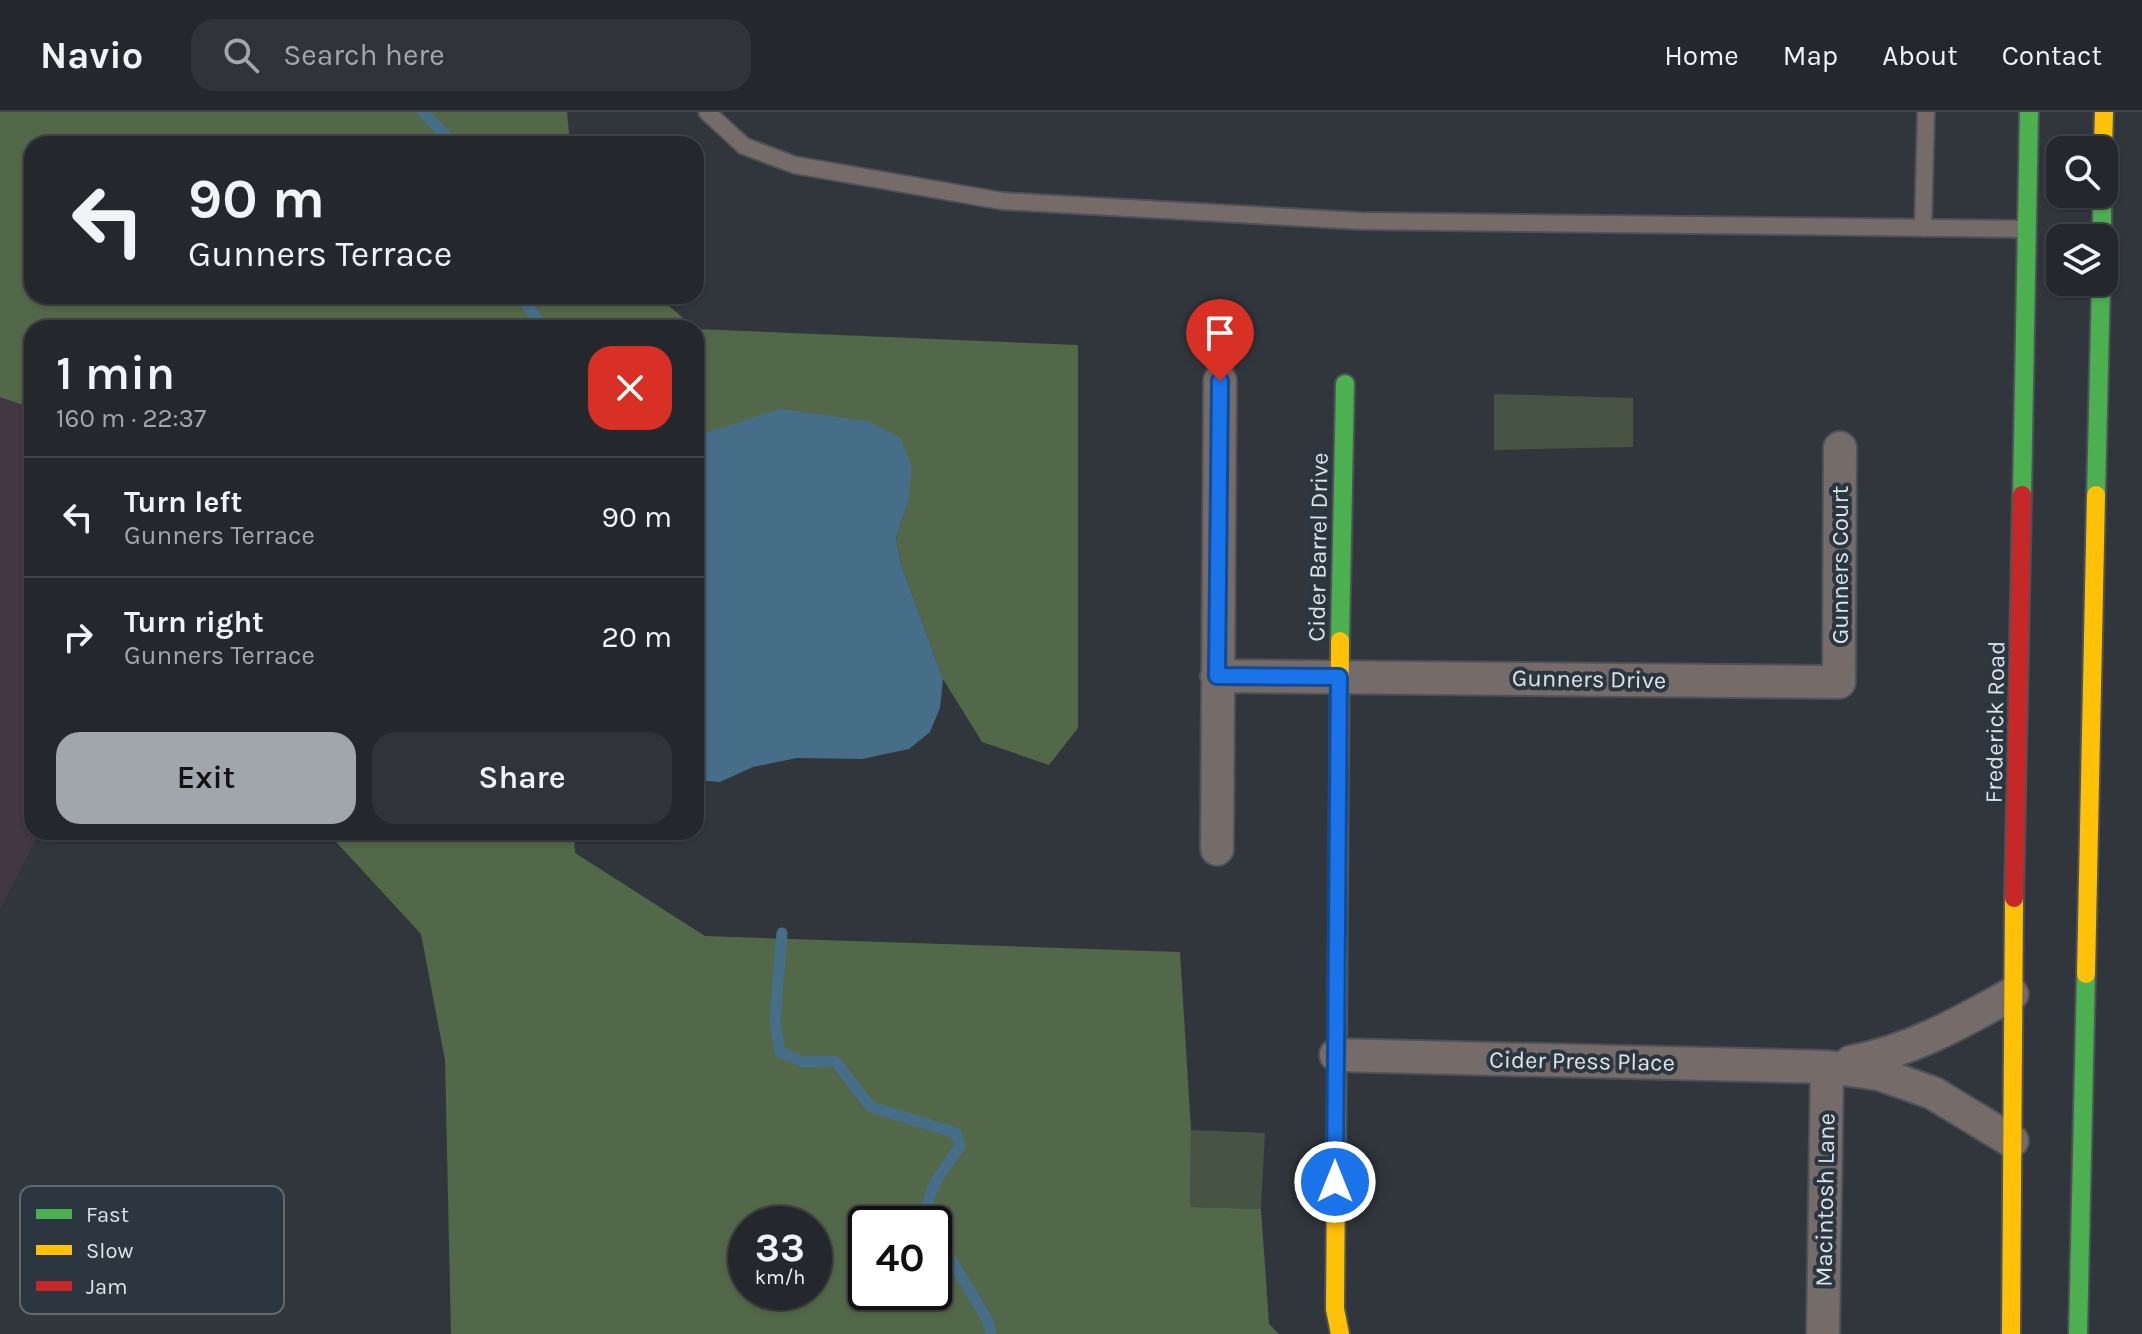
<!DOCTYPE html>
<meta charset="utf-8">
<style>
:root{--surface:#24282d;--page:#303439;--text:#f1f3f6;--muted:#a3a6aa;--line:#414449;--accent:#a0a6ac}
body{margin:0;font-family:Karla,sans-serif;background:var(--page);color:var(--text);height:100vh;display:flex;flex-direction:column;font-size:30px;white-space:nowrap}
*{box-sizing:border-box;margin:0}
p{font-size:26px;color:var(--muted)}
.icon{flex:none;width:44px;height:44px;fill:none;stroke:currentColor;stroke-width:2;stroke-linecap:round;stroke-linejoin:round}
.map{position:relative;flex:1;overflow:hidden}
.panel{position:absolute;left:24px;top:208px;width:680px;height:520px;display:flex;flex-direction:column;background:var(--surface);border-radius:24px;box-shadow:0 2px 6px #0004,0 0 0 2px var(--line)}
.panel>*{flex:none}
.top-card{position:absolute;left:24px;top:24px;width:680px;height:168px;border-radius:24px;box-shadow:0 2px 6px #0004,0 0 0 2px var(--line);background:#24282d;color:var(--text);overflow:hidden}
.tools{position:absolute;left:2046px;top:24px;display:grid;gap:16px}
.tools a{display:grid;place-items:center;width:72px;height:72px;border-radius:16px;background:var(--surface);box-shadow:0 2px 6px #0004,0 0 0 2px var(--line);font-size:40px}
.speed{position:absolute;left:728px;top:1094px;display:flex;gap:16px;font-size:40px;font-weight:700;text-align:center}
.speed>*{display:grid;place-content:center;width:104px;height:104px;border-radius:50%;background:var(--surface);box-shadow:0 2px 6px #0004,0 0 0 2px var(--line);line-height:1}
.speed small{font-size:20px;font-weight:400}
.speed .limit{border:4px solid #111;border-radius:12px;background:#fff;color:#111}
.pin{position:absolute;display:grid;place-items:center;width:68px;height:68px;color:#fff;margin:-82px -34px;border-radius:50% 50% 50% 0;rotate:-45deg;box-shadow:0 0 8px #0007}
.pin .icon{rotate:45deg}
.me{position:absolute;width:88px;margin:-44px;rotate:0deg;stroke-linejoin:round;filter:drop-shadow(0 0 6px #0008)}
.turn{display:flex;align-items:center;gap:28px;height:168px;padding:0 32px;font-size:36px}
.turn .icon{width:104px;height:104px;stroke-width:2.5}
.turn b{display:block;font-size:56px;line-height:68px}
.round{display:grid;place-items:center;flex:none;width:84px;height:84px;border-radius:24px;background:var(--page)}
.summary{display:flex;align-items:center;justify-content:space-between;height:136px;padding:0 32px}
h1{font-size:48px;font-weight:600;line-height:60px}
.action{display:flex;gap:16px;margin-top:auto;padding:16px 32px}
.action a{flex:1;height:92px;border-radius:24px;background:var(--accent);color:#111;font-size:32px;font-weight:600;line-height:92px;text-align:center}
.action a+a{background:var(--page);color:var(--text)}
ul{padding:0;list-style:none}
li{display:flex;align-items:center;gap:24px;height:120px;padding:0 32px;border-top:2px solid var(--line)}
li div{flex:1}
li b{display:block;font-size:30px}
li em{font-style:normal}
header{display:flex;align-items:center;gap:48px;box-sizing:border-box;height:112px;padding:0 40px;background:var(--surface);border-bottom:2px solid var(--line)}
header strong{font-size:38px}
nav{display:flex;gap:44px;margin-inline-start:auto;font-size:28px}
.search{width:560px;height:72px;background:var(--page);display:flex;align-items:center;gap:20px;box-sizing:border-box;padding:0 28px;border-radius:24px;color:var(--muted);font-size:30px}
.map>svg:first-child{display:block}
.education{fill:#433744}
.green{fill:#475443}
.forest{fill:#536848;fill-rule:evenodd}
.water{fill:#466e88}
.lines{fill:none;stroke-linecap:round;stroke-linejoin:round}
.stream{stroke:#466e88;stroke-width:11}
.lane-casing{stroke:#4c5257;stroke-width:20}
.street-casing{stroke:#4c5257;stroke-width:36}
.fast-casing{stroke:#4c5257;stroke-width:22}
.slow-casing{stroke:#4c5257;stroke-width:22}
.jam-casing{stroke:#4c5257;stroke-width:22}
.lane{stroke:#756c6a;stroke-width:16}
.street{stroke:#756c6a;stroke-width:32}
.fast{stroke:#4caf50;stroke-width:18}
.slow{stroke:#ffc107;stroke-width:18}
.jam{stroke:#c62828;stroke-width:18}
.route-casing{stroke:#114b97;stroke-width:20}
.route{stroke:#1a73e8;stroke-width:14}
.labels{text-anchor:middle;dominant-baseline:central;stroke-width:8;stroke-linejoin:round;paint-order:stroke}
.street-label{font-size:24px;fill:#dce3e9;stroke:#2c3640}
.key{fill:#2c3640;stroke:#616a73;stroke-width:2}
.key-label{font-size:22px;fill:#dce3e9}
</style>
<header>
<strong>Navio</strong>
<div class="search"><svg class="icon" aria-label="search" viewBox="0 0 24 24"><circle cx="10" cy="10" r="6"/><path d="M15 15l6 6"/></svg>Search here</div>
<nav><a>Home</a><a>Map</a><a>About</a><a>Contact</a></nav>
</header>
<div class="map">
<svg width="2142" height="1222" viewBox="0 0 2142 1222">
<rect width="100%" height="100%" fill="#30363c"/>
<!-- education -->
<path class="education" d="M0,285L32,296V720H39L0,797Z"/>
<!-- green -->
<path class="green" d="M1494,282L1633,286V335L1494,338Z
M1191,1018L1265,1021L1261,1097L1190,1095Z"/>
<!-- forest -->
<path class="forest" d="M0,0H567L570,32H32V184H657L695,216H32V296L0,285Z
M696,217L1078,233V616L1049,653L982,630L943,567L901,452L896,426L908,390L696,324Z
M327,720H574L575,741L705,824L1180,840L1191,1018L1190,1095L1261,1097L1269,1212L1279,1222H451L445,948L421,822ZM746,1112H814V1180H746ZM866,1112H934V1180H866Z"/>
<!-- water -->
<path class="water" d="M780,297L867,309L901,326L912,356L908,390L896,426L901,452L943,567L940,596L930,620L909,637L862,647L797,646L753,655L720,670L696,668V324Z"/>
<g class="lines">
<!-- stream -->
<path class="stream" d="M423,0L454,32
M521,184L537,208L555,216
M782,821L775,909L780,940L803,950L835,949L871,995L956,1021L960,1034C950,1050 929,1073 928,1094C928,1116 975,1185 988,1209L991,1222"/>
<!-- lane casing -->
<g class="lane-casing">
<path id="lane" d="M707,0L744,34L795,53L1002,89L1361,109L2025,117
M1923,116L1926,0"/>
</g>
<!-- street casing -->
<g class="street-casing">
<path id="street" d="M1217,564L1839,570L1840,336
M1217,737L1220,269
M1336,943L1827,955L1879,962L1933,981L2012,1029
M1851,950C1911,939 1960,911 2012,882
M1823,1222L1827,955"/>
</g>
<!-- fast casing -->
<g class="fast-casing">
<path id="fast" d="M2102,82V126
M2022,383L2029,0
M2096,383L2101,170
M1340,529L1345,272
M2078,1222L2086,862"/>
</g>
<!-- slow casing -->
<g class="slow-casing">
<path id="slow" d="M2103,38L2104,0
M1340,529L1335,1197L1340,1222
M2086,862L2096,383
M2011,1222L2014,786"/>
</g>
<!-- jam casing -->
<g class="jam-casing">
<path id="jam" d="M2014,786L2022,383"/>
</g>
<!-- lane -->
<use href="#lane" class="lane"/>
<!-- street -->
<use href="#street" class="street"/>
<!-- fast -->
<use href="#fast" class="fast"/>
<!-- slow -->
<use href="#slow" class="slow"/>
<!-- jam -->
<use href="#jam" class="jam"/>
</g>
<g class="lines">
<!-- route casing -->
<g class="route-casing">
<path id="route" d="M1220,269L1217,564L1339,565L1335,1070"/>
</g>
<!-- route -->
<use href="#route" class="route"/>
</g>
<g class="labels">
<!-- street labels -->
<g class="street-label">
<text transform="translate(1318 435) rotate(-89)">Cider Barrel Drive</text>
<text transform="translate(1840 453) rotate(-90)">Gunners Court</text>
<text transform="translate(1589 567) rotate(1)">Gunners Drive</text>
<text transform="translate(1995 610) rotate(-89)">Frederick Road</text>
<text transform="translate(1582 949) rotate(1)">Cider Press Place</text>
<text transform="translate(1825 1088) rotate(-89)">Macintosh Lane</text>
</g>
</g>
<!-- legend -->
<rect x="20" y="1074" width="264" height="128" rx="12" class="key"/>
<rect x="36" y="1097" width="36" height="10" fill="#4caf50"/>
<rect x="36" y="1133" width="36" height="10" fill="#ffc107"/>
<rect x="36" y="1169" width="36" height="10" fill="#c62828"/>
<g class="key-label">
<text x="86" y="1110">Fast</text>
<text x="86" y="1146">Slow</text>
<text x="86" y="1182">Jam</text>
</g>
</svg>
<div class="tools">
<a><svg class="icon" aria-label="search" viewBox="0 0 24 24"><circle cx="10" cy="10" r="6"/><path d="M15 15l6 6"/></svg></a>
<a><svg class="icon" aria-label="layers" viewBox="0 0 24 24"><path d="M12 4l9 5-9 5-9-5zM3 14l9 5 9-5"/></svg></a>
</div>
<div class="speed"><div>33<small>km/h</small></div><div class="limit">40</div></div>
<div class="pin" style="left:1220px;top:269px;background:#d93025"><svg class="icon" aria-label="arrive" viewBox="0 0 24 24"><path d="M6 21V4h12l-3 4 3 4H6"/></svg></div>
<svg class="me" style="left:1335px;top:1070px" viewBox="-20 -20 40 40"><circle r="17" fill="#1a73e8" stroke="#fff" stroke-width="3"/><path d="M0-11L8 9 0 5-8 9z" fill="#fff"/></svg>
<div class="top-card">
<div class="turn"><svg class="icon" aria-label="left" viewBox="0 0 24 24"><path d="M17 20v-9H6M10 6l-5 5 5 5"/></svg><div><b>90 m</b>Gunners Terrace</div></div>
</div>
<section class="panel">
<div class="summary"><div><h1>1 min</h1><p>160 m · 22:37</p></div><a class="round" style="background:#d93025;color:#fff"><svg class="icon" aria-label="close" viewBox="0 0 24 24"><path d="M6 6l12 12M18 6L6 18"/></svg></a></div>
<ul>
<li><svg class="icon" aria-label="left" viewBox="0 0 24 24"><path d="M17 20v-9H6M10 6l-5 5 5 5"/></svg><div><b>Turn left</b><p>Gunners Terrace</p></div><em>90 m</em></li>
<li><svg class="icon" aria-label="right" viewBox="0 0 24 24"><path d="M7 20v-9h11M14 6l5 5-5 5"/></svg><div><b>Turn right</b><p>Gunners Terrace</p></div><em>20 m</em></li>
</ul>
<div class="action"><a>Exit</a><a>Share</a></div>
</section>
</div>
